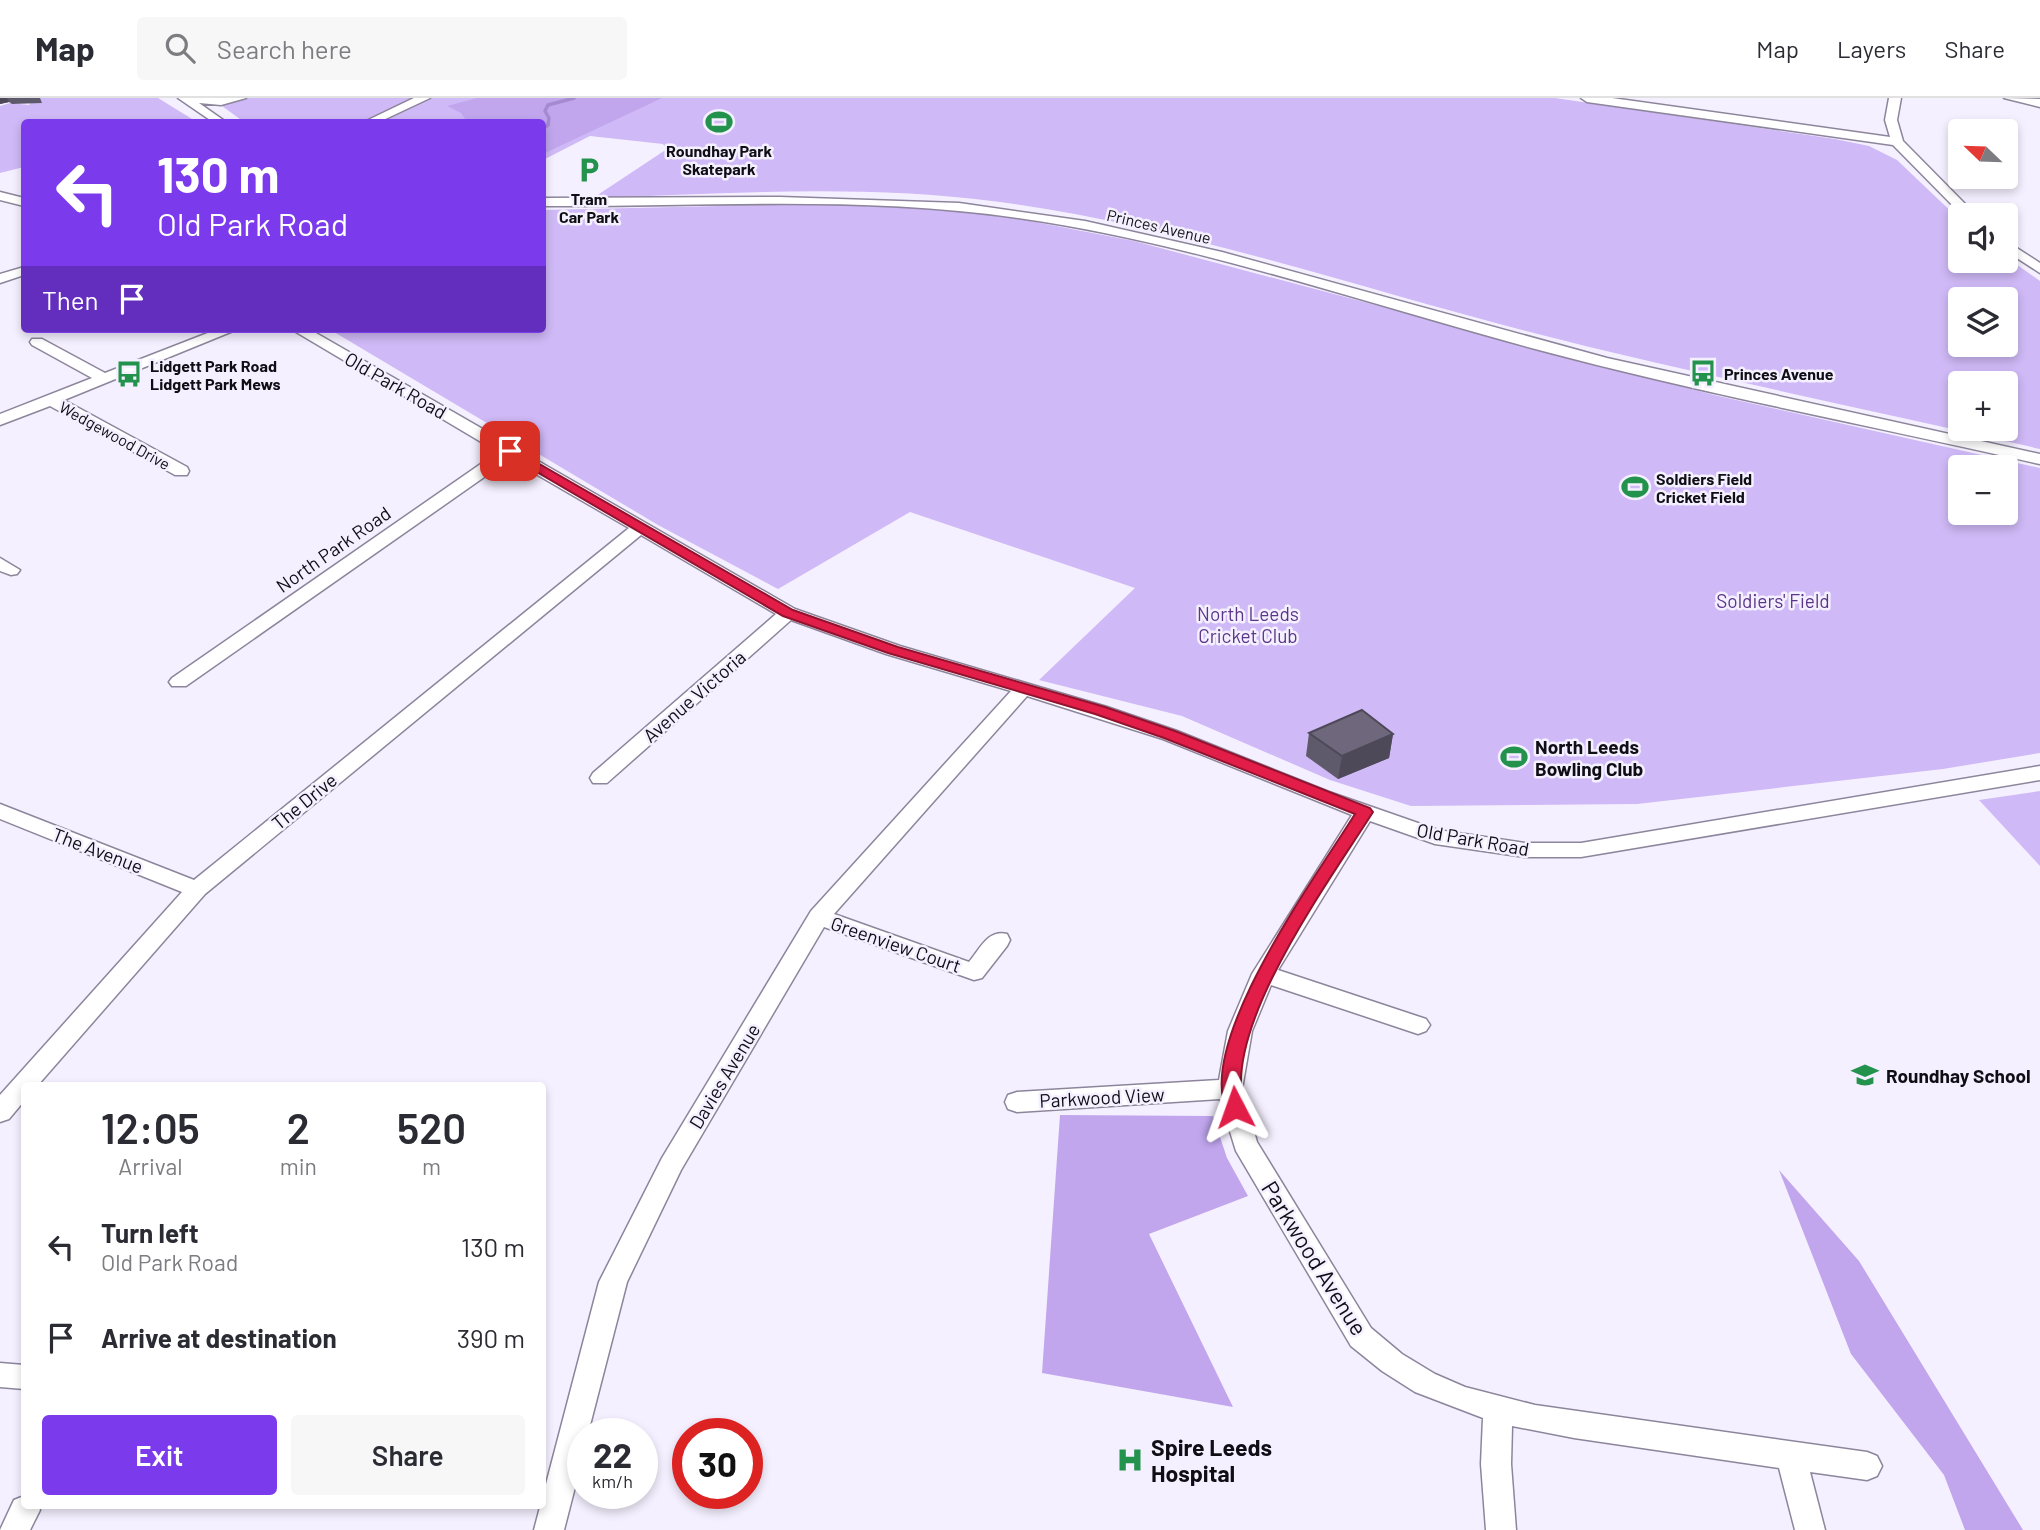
<!DOCTYPE html>
<meta charset="utf-8">
<style>
:root{--surface:#fff;--page:#f7f7f7;--text:#2b2b33;--muted:#7c7c81;--line:#e1e1e2;--accent:#7c3aed}
body{margin:0;font-family:Barlow,sans-serif;background:var(--page);color:var(--text);height:100vh;display:flex;flex-direction:column;font-size:26px;white-space:nowrap}
*{box-sizing:border-box;margin:0}
p{font-size:23px;color:var(--muted)}
.icon{flex:none;width:38px;height:38px;fill:none;stroke:currentColor;stroke-width:2;stroke-linecap:round;stroke-linejoin:round}
.map{position:relative;flex:1;overflow:hidden}
.drawer{position:absolute;left:21px;top:984px;width:525px;height:427px;display:flex;flex-direction:column;background:var(--surface);border-radius:7px;box-shadow:0 4px 10px #0003}
.drawer>*{flex:none}
.banner{position:absolute;left:21px;top:21px;width:525px;height:214px;border-radius:7px;box-shadow:0 4px 10px #0003;background:#7c3aed;color:#fff;overflow:hidden}
.needle{width:46px;rotate:293deg}
.buttons{position:absolute;left:1948px;top:21px;display:grid;gap:14px}
.buttons a{display:grid;place-items:center;width:70px;height:70px;border-radius:7px;background:var(--surface);box-shadow:0 4px 10px #0003;font-size:35px}
.speed{position:absolute;left:567px;top:1320px;display:flex;gap:14px;font-size:35px;font-weight:700;text-align:center}
.speed>*{display:grid;place-content:center;width:91px;height:91px;border-radius:50%;background:var(--surface);box-shadow:0 4px 10px #0003;line-height:1}
.speed small{font-size:18px;font-weight:400}
.speed .limit{border:10px solid #d22;background:#fff;color:#111}
.pin{position:absolute;display:grid;place-items:center;width:60px;height:60px;color:#fff;margin:-30px;border-radius:14px;box-shadow:0 4px 10px #0006}
.me{position:absolute;width:77px;margin:-38px;rotate:356deg;stroke-linejoin:round;filter:drop-shadow(0 0 5px #0008)}
.turn{display:flex;align-items:center;gap:24px;height:147px;padding:0 21px;font-size:32px}
.turn .icon{width:91px;height:91px;stroke-width:2.5}
.turn b{display:block;font-size:49px;line-height:60px}
.then{display:flex;align-items:center;height:66px;padding:0 21px;background:#0003;gap:14px;font-size:26px}
.eta{display:flex;justify-content:space-evenly;align-items:center;height:119px;text-align:center}
.eta b{font-size:42px;font-weight:600;line-height:49px}
.button{display:flex;gap:14px;margin-top:auto;padding:14px 21px}
.button a{flex:1;height:80px;border-radius:7px;background:var(--accent);color:#fff;font-size:28px;font-weight:600;line-height:80px;text-align:center}
.button a+a{background:var(--page);color:var(--text)}
ul{padding:0;list-style:none}
li{display:flex;align-items:center;gap:21px;height:91px;padding:0 21px}
li div{flex:1}
li b{display:block;font-size:26px}
li em{font-style:normal}
header{display:flex;align-items:center;gap:42px;box-sizing:border-box;height:98px;padding:0 35px;background:var(--surface);border-bottom:2px solid var(--line)}
header strong{font-size:33px}
nav{display:flex;gap:38px;margin-inline-start:auto;font-size:24px}
.search{width:490px;height:63px;background:var(--page);display:flex;align-items:center;gap:18px;box-sizing:border-box;padding:0 24px;border-radius:7px;color:var(--muted);font-size:26px}
.map>svg:first-child{display:block}
.green{fill:#cfb9f6;fill-rule:evenodd}
.forest{fill:#c1a6ee}
.lines{fill:none;stroke-linecap:round;stroke-linejoin:round}
.stream{stroke:#a48acf;stroke-width:3.5}
.minor-casing{stroke:#8d859b;stroke-width:3}
.minor{fill:#fff;fill-rule:evenodd}
.wall{fill:#5f596c}
.shaded-wall{fill:#4e4958}
.building{fill:#6f687d;stroke:#4e4958;stroke-width:2}
.route{fill:#e11d48;stroke:#92132f;stroke-width:2}
.labels{text-anchor:middle;dominant-baseline:central;stroke-width:5;stroke-linejoin:round;paint-order:stroke}
.far-poi-label{font-size:16px;font-weight:bold;fill:#100e15;stroke:#f5f0ff;text-anchor:start}
.far-street-label{font-size:16px;fill:#100e15;stroke:#f5f0ff}
.street-label{font-size:19px;fill:#100e15;stroke:#f5f0ff}
.park-label{font-size:19px;fill:#5a3688;stroke:#f5f0ff}
.poi-label{font-size:19px;font-weight:bold;fill:#100e15;stroke:#f5f0ff;text-anchor:start}
.near-street-label{font-size:23px;fill:#100e15;stroke:#f5f0ff}
.near-poi-label{font-size:23px;font-weight:bold;fill:#100e15;stroke:#f5f0ff;text-anchor:start}
</style>
<header>
<strong>Map</strong>
<div class="search"><svg class="icon" aria-label="search" viewBox="0 0 24 24"><circle cx="10" cy="10" r="6"/><path d="M15 15l6 6"/></svg>Search here</div>
<nav><a>Map</a><a>Layers</a><a>Share</a></nav>
</header>
<div class="map">
<svg width="2040" height="1432" viewBox="0 0 2040 1432">
<rect width="100%" height="100%" fill="#f5f0ff"/>
<!-- green -->
<path class="green" d="M34,0H158L197,24H24V69L0,75V8L10,5L29,7Z
M211,0H1555L1835,41L1869,48L1897,62L1960,122V163H2006V159L2040,183V351C1869,311 1697,277 1526,233C1352,188 1179,128 1000,104C866,86 728,95 593,100L667,51L663,46L590,38L543,62L542,24H244ZM1960,201H2006V247H1960ZM1960,285H2006V331H1960Z
M810,106L946,111L1025,122L1134,143L1714,297L2040,370V655L1943,671L1637,706L1411,708L1330,682L1182,618L1039,582L1135,490L910,414L778,491L658,427L329,231H542L543,112ZM1960,369H2006V415H1960Z
M2040,693V768L1979,702Z"/>
<!-- forest -->
<path class="forest" d="M477,0H662L543,56L542,24H467L461,15L447,8Z
M1060,1017L1213,1018L1227,1060L1248,1098L1149,1136L1233,1309L1042,1275Z
M1779,1072L1859,1163L2023,1432H1965L1944,1377L1851,1256Z"/>
<g class="lines">
<!-- stream -->
<path class="stream" d="M542,31L548,27L549,20L545,13L548,7L574,0"/>
<!-- minor casing -->
<g class="minor-casing">
<path id="minor" d="M178,0H246L221,7L199,5L226,24H213Z
M414,0H430L379,24H364Z
M1581,0H1612L1890,39L1885,22L1889,0H1901L1897,22L1903,43L1976,117H1962L1893,47L1587,4Z
M2004,0L2040,1V9Z
M0,94L24,100V108L0,102Z
M780,99L959,105L1085,123L1222,154L1607,260L2040,356V366C1873,328 1704,296 1539,252C1366,206 1195,145 1018,120C861,97 701,109 542,108V100Z
M2006,143L2040,165V175L2006,153Z
M24,169V177L0,185V176Z
M218,231H238L64,302L187,369L189,373L187,377H175L50,308L0,327V316L92,280L32,247L30,244L32,241H42L105,275Z
M291,231H309L795,511L900,548L1107,609L1177,633L1329,694L1438,732L1525,745H1581L2040,668V682L1581,759H1525L1435,746L1370,723L1278,872L1426,921L1430,927L1426,933L1418,936L1271,887L1252,933L1242,991L1257,1044L1371,1230L1402,1256L1435,1276L1465,1289L1535,1307L1867,1354L1877,1358L1882,1368L1877,1378L1867,1382L1810,1374L1825,1432H1795L1779,1370L1574,1340L1512,1328L1511,1366L1516,1432H1486L1481,1366L1483,1320L1415,1294L1382,1273L1351,1248L1236,1053L1220,1001L1017,1014L1008,1011L1005,1004L1008,997L1017,994L1219,982L1228,933L1252,876L1352,717L1163,641L1027,598L834,816L969,864C980,851 988,831 1007,836L1010,842L1007,848L982,880L974,882L824,829L681,1072L627,1184L588,1335H583V1358L564,1432H534L599,1184L662,1060L811,813L1011,593L886,556L791,522L607,685H593L590,680L593,675L776,516L641,437L205,796L38,987H24V1003L9,1021L0,1024V997L182,794L0,721V706L194,782L629,430L510,361L186,588H172L169,584L172,580L498,354Z
M0,460L20,472L17,476L11,477L0,473Z
M0,1265L24,1267V1291L0,1289Z
M24,1398V1407H38L40,1412L30,1432H0L14,1402Z"/>
</g>
<!-- minor -->
<use href="#minor" class="minor"/>
</g>
<!-- wall -->
<path class="wall" d="M0,0H40L42,5L12,6L9,4L0,6Z
M1309,635L1393,636L1389,660L1338,681L1306,658Z"/>
<!-- shaded-wall -->
<path class="shaded-wall" d="M0,0H7L9,4L0,6Z
M1393,636L1389,660L1338,681L1342,658Z"/>
<!-- building -->
<path class="building" d="M1362,612L1393,636L1342,658L1309,635Z"/>
<!-- route -->
<path class="route" d="M510,349L793,512L898,549L1105,609L1175,633L1370,710L1373,714C1330,782 1221,930 1244,1009L1241,1015L1235,1017L1228,1015C1192,947 1318,776 1355,716L1164,640L1095,616L888,555L783,518L506,356V351Z"/>
<!-- icons -->
<defs>
<g id="stadium-bare" transform="scale(2.1)"><path d="M0-5a6.5 5 0 1 0 0 10a6.5 5 0 1 0 0-10ZM-3.5-1.8h7v3.6h-7Z" fill="#22924c" stroke="#f5f0ff" stroke-width="2.5" paint-order="stroke"/></g>
<g id="parking-bare" transform="scale(2.1)"><path d="M-3.5-5.5H1a3.5 3.5 0 0 1 0 7H-1V5.5H-3.5ZM-1-3.4V-.6H.8a1.4 1.4 0 0 0 0-2.8Z" fill="#22924c" stroke="#f5f0ff" stroke-width="2.5" paint-order="stroke"/></g>
<g id="bus-bare" transform="scale(2.1)"><path d="M-5-6H5V4H4V6H2V4H-2V6H-4V4H-5ZM-3.5-4V0h7V-4ZM-3.5 1.2v1.5H-2V1.2ZM2 1.2v1.5H3.5V1.2Z" fill="#22924c" stroke="#f5f0ff" stroke-width="2.5" paint-order="stroke"/></g>
<g id="school-bare" transform="scale(2.1)"><path d="M0-5L7-2L0 1L-7-2ZM-4 1L0 2.5L4 1V4Q0 6-4 4Z" fill="#22924c" stroke="#f5f0ff" stroke-width="2.5" paint-order="stroke"/></g>
<g id="hospital-bare" transform="scale(2.1)"><path d="M-5-5h3v3.5h4V-5h3V5h-3V1.5h-4V5h-3Z" fill="#22924c" stroke="#f5f0ff" stroke-width="2.5" paint-order="stroke"/></g>
</defs>
<g fill-rule="evenodd">
<use href="#stadium-bare" x="719" y="24"/>
<use href="#parking-bare" x="589" y="72"/>
<use href="#bus-bare" x="1703" y="275"/>
<use href="#bus-bare" x="129" y="276"/>
<use href="#stadium-bare" x="1635" y="389"/>
<use href="#stadium-bare" x="1514" y="659"/>
<use href="#school-bare" x="1865" y="977"/>
<use href="#hospital-bare" x="1130" y="1362"/>
</g>
<g class="labels">
<!-- far-poi labels -->
<g class="far-poi-label">
<text x="719" y="52" text-anchor="middle">Roundhay Park<tspan x="719" dy="18">Skatepark</tspan></text>
<text x="589" y="100" text-anchor="middle">Tram<tspan x="589" dy="18">Car Park</tspan></text>
<text x="150" y="267">Lidgett Park Road<tspan x="150" dy="18">Lidgett Park Mews</tspan></text>
<text x="1724" y="275">Princes Avenue</text>
<text x="1656" y="380">Soldiers Field<tspan x="1656" dy="18">Cricket Field</tspan></text>
</g>
<!-- far-street labels -->
<g class="far-street-label">
<text transform="translate(1159 128) rotate(13)">Princes Avenue</text>
<text transform="translate(115 337) rotate(29)">Wedgewood Drive</text>
</g>
<!-- street labels -->
<g class="street-label">
<text transform="translate(396 287) rotate(30)">Old Park Road</text>
<text transform="translate(333 451) rotate(-35)">North Park Road</text>
<text transform="translate(694 598) rotate(-41)">Avenue Victoria</text>
<text transform="translate(304 703) rotate(-39)">The Drive</text>
<text transform="translate(1473 741) rotate(10)">Old Park Road</text>
<text transform="translate(98 752) rotate(21)">The Avenue</text>
<text transform="translate(896 846) rotate(19)">Greenview Court</text>
<text transform="translate(724 978) rotate(-59)">Davies Avenue</text>
<text transform="translate(1102 999) rotate(-3)">Parkwood View</text>
</g>
<!-- park labels -->
<g class="park-label">
<text x="1773" y="502">Soldiers' Field</text>
<text x="1248" y="515">North Leeds<tspan x="1248" dy="22">Cricket Club</tspan></text>
</g>
<!-- poi labels -->
<g class="poi-label">
<text x="1535" y="648">North Leeds<tspan x="1535" dy="22">Bowling Club</tspan></text>
<text x="1886" y="977">Roundhay School</text>
</g>
<!-- near-street labels -->
<g class="near-street-label">
<text transform="translate(1315 1160) rotate(58)">Parkwood Avenue</text>
</g>
<!-- near-poi labels -->
<g class="near-poi-label">
<text x="1151" y="1349">Spire Leeds<tspan x="1151" dy="26">Hospital</tspan></text>
</g>
</g>
</svg>
<div class="buttons">
<a><svg class="needle" viewBox="-14 -14 28 28"><path d="M0-13l5 13h-10z" fill="#e53935"/><path d="M0 13l5-13h-10z" fill="#7c7c81"/></svg></a>
<a><svg class="icon" aria-label="sound" viewBox="0 0 24 24"><path d="M4 9h4l5-4v14l-5-4H4zM17 9q2 3 0 6"/></svg></a>
<a><svg class="icon" aria-label="layers" viewBox="0 0 24 24"><path d="M12 4l9 5-9 5-9-5zM3 14l9 5 9-5"/></svg></a>
<a>+</a>
<a>−</a>
</div>
<div class="speed"><div>22<small>km/h</small></div><div class="limit">30</div></div>
<div class="pin" style="left:510px;top:353px;background:#d93025"><svg class="icon" aria-label="arrive" viewBox="0 0 24 24"><path d="M6 21V4h12l-3 4 3 4H6"/></svg></div>
<svg class="me" style="left:1235px;top:1009px" viewBox="-20 -20 40 40"><path d="M0-17L14 15 0 8-14 15z" fill="#e11d48" stroke="#fff" stroke-width="4"/></svg>
<div class="banner">
<div class="turn"><svg class="icon" aria-label="left" viewBox="0 0 24 24"><path d="M17 20v-9H6M10 6l-5 5 5 5"/></svg><div><b>130 m</b>Old Park Road</div></div>
<div class="then">Then<svg class="icon" aria-label="arrive" viewBox="0 0 24 24"><path d="M6 21V4h12l-3 4 3 4H6"/></svg></div>
</div>
<section class="drawer">
<div class="eta">
<div><b>12:05</b><p>Arrival</p></div>
<div><b>2</b><p>min</p></div>
<div><b>520</b><p>m</p></div>
</div>
<ul>
<li><svg class="icon" aria-label="left" viewBox="0 0 24 24"><path d="M17 20v-9H6M10 6l-5 5 5 5"/></svg><div><b>Turn left</b><p>Old Park Road</p></div><em>130 m</em></li>
<li><svg class="icon" aria-label="arrive" viewBox="0 0 24 24"><path d="M6 21V4h12l-3 4 3 4H6"/></svg><div><b>Arrive at destination</b></div><em>390 m</em></li>
</ul>
<div class="button"><a>Exit</a><a>Share</a></div>
</section>
</div>
